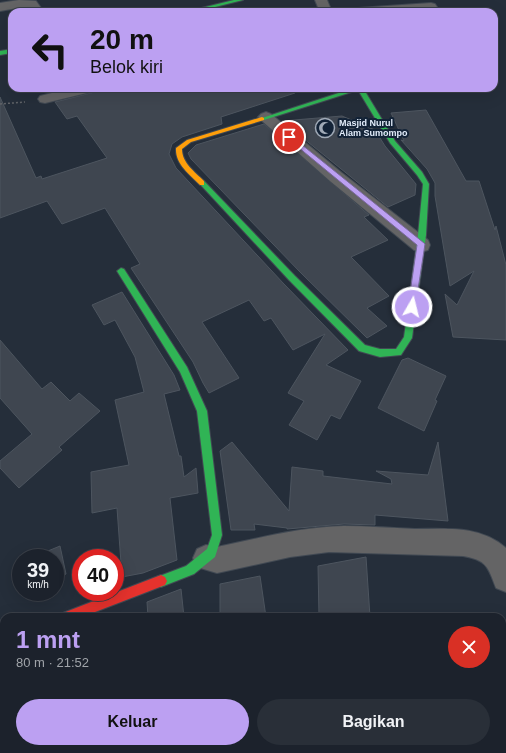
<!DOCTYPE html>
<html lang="id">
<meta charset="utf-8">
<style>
:root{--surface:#1c222c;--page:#292f38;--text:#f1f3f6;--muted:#a0a4a9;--line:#3a3f48;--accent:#bca0f2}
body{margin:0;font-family:Helvetica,sans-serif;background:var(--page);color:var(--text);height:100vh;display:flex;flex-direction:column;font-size:15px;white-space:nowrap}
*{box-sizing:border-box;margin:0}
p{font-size:13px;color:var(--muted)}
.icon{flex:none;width:22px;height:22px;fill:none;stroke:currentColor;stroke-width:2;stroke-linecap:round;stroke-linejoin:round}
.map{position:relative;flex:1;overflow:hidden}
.panel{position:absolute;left:0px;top:613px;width:506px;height:140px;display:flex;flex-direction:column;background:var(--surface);border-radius:12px 12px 0 0;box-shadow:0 4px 16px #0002,0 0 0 1px var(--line)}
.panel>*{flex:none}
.banner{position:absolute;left:8px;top:8px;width:490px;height:84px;border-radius:12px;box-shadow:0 4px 16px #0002,0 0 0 1px var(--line);background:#bca0f2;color:#111;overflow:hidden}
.speed{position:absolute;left:12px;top:549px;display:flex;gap:8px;font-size:20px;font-weight:700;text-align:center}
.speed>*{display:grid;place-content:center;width:52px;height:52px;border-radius:50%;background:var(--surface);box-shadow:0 4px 16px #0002,0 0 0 1px var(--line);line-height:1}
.speed small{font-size:10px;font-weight:400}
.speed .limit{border:6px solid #d22;background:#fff;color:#111}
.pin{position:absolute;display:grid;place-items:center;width:34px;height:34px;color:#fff;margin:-17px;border:2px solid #fff;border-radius:50%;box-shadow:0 1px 4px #0007}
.me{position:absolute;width:44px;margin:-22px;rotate:8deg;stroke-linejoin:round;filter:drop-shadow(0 0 3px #0008)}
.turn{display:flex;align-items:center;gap:14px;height:84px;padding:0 16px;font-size:18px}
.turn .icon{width:52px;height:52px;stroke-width:2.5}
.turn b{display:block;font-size:28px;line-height:34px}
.round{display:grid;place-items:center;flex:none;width:42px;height:42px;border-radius:21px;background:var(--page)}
.headline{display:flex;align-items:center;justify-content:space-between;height:68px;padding:0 16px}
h1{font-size:24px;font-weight:600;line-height:30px;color:var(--accent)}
.primary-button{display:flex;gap:8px;margin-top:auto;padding:8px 16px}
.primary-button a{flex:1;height:46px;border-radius:24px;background:var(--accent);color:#111;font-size:16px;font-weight:600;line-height:46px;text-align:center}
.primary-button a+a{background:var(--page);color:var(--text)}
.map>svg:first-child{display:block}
.building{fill:#3f4650;stroke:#4d555f}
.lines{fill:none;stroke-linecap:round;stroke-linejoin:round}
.street-casing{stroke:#414953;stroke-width:2}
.fast-casing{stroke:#414953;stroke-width:2}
.slow-casing{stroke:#414953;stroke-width:2}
.jam-casing{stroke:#414953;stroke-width:2}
.path{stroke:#606368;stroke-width:1.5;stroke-dasharray:2 2;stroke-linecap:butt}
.street{fill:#646465;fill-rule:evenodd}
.fast{fill:#30b455;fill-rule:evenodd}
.slow{fill:#ff9f0a;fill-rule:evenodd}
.jam{fill:#e5322d;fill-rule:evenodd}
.route{fill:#bca0f2;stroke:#7a689d}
.labels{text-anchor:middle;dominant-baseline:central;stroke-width:4;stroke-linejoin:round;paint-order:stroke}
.far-poi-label{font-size:9px;font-weight:bold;fill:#e2ecfa;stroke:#132337;text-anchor:start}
</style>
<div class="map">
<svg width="506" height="753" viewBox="0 0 506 753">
<rect width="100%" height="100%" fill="#252e3a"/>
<!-- building -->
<path class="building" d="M98,88H294L295,93L221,117L222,124L182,137L172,144L169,154L176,168L284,284L348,350L326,365L361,381L340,419L331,415L317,440L289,425L304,401L288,393L325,334L293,350L271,318L264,321L249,300L202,322L239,378L209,393L203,383L193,362L131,268L140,264L105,208L62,224L47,201L0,218V97L36,178L41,176L42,179L107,158L77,116L67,119L55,102L95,92Z
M426,110L466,181H479L495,230L496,226L506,265V340L453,337L445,294L457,305L474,271L450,286L435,196V183L427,169L401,140L404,141L391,113Z
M342,116L375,130L385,146L416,184L415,195L388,207L282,121Z
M264,124L369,215L364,217L388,240L351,257L389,296L367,308L387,326L367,338L300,272L191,159L188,153L196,145Z
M122,292L174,375L180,390L164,394L179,456H181L184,477L196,468L198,493L170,498L177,560L143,573L122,577L117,508L92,513L91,472L129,465L115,400L144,392L135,357L115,320L104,325L92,305Z
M0,340L42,389L51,382L70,401L79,393L100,411L59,447L62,450L19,488L0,468V461L32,434L0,398Z
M408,358L446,376L435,400L437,401L424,431L378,408L402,360Z
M232,442L289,511L292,467L323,471V476L392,484L391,479L376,471L428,475L438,442L448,521L375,515V525L344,524L287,529V528L254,524L255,530H231L220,451Z
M60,546L66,574L55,579V558H31Z
M366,557L370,617H319L318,566Z
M21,562V592H22L20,593L16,564Z
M260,576L266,617H220V584Z
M181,589L184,617H148L147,602Z"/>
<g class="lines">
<!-- street casing -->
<g class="street-casing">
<path id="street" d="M19,0L36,1L44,12H32L28,7H23L0,11V3Z
M315,0H327L332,12H320Z
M431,3L435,4L437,7L435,10L411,12H352L354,9L358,8Z
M72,88H97L95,91L45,103L40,102L38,99L40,96Z
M266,112L271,114L342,173L428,240L430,245L428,250L421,252L414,250L330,181L261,120L258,117L261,114Z
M344,526C367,526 391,528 415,529C446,529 480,525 506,548V592L496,588C488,567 487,560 463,556L329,552L290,557L217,573L197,567L193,558L197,549L206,545L217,547C260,538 300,527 344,526Z
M4,626V656L0,658V628Z"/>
</g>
<!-- fast casing -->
<g class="fast-casing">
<path id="fast" d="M234,0H243L195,12H185Z
M12,49V53L0,55V51Z
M354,88H363L395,141L422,172L429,184L426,235L412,338L401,355L380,357L359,351L289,280L199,183L200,181H204L295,276L365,345L380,349H396L404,337L418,235L423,184L417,175L390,143L358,90L264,120L259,119Z
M121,268L124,269L187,367L207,411L222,535L215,557L194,574L161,587L157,585L155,581L157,577L186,566L207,549L212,535L197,411L180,372L117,271Z"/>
</g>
<!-- slow casing -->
<g class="slow-casing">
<path id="slow" d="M262,117L264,118V120L191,142L182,149C182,163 195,172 204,181V185H200C189,174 175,164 176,148L187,140Z"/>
</g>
<!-- jam casing -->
<g class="jam-casing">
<path id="jam" d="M161,575L165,577L167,581L165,585L82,617H61L63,613Z"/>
</g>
<!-- path -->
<path class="path" d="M0,104L25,102"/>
<!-- street -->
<use href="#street" class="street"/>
<!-- fast -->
<use href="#fast" class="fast"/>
<!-- slow -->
<use href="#slow" class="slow"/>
<!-- jam -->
<use href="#jam" class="jam"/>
</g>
<!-- route -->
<path class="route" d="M287,136H291L424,243L425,244L415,309L412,310L408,307L417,245L287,138Z"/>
<!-- icons -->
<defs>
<g id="mosque-ring" transform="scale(1)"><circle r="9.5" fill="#132337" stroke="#a0aab7" stroke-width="1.5"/><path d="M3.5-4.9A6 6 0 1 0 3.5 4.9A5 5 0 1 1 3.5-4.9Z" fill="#a0aab7"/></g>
</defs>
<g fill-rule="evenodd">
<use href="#mosque-ring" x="325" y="128"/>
</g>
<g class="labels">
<!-- far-poi labels -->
<g class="far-poi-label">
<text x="339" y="123">Masjid Nurul<tspan x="339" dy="10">Alam Sumompo</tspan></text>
</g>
</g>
</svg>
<div class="speed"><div>39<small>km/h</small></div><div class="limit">40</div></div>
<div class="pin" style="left:289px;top:137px;background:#d93025"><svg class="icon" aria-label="arrive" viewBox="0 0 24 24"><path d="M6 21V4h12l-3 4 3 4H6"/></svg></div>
<svg class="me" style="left:412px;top:307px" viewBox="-20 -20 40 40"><circle r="17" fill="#bca0f2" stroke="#fff" stroke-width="3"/><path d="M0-11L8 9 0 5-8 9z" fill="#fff"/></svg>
<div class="banner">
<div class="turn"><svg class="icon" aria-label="left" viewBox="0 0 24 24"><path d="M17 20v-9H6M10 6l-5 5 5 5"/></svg><div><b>20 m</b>Belok kiri</div></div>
</div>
<section class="panel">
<div class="headline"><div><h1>1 mnt</h1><p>80 m · 21:52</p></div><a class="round" style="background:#d93025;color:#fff"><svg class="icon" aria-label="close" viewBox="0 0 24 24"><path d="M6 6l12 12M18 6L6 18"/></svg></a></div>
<div class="primary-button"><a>Keluar</a><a>Bagikan</a></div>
</section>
</div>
